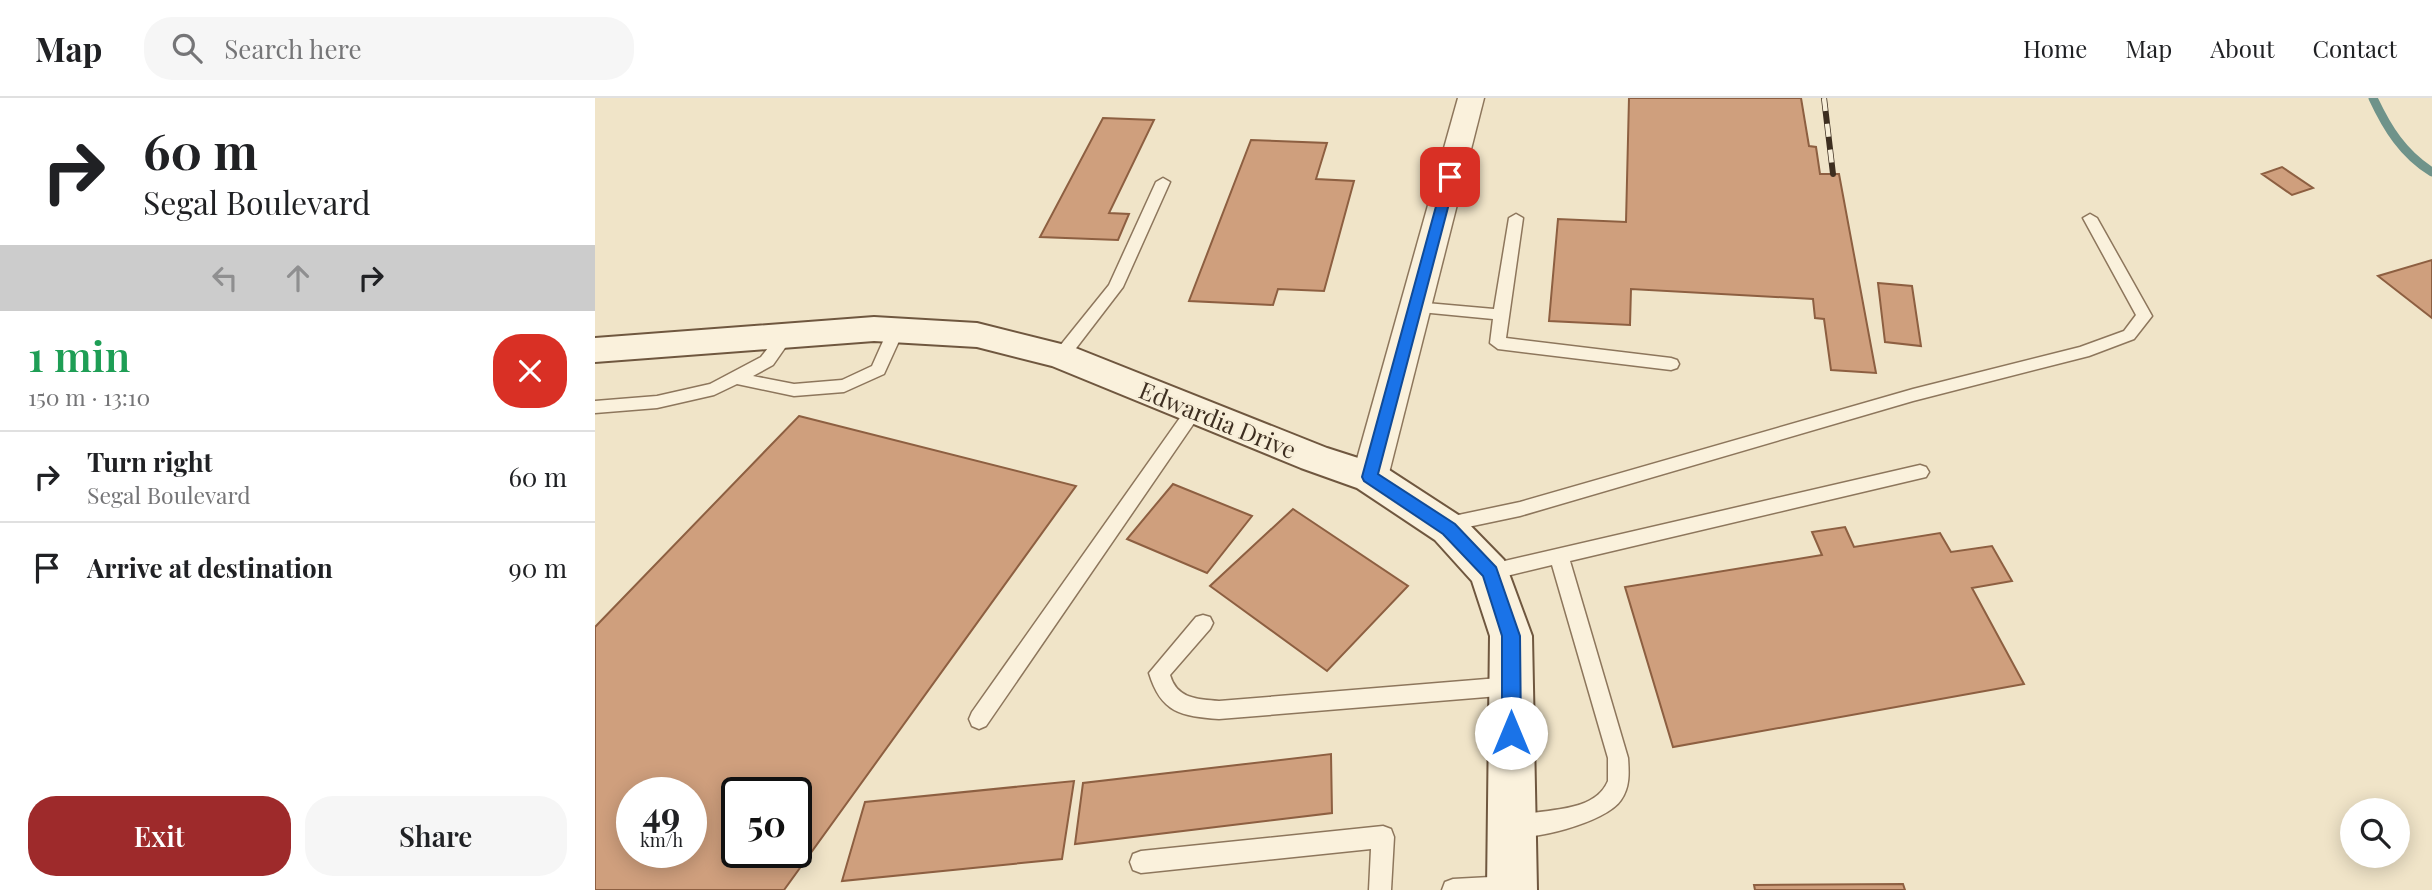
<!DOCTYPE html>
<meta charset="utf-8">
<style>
:root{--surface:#fff;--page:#f6f6f6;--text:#202124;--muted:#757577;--line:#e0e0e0;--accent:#9e2a2b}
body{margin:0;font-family:"Playfair Display",serif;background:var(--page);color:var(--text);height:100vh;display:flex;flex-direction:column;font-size:26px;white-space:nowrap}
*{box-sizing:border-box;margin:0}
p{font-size:23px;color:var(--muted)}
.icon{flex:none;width:38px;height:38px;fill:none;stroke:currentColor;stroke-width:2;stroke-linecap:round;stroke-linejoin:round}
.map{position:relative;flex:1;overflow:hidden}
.sheet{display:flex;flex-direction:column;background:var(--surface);width:595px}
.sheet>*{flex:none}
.top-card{background:#fff;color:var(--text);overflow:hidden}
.buttons{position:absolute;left:1745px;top:700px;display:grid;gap:14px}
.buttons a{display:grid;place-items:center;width:70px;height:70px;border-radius:50%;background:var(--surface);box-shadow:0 4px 18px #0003;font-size:35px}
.speed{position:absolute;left:21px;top:679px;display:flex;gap:14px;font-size:35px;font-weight:700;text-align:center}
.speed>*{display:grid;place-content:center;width:91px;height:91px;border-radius:50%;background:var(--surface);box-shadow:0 4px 18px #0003;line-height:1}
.speed small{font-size:18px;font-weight:400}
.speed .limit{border:4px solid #111;border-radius:10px;background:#fff;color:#111}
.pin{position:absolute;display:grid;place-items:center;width:60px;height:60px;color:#fff;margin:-30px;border-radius:14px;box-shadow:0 4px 10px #0006}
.me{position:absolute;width:77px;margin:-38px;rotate:0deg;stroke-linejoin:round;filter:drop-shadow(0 0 5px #0008)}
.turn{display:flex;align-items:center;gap:24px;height:147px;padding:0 28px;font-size:32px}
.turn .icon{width:91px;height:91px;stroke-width:2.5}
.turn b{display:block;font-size:49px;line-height:60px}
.lanes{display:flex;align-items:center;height:66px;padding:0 28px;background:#0003;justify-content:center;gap:35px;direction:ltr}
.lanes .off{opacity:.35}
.round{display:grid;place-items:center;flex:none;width:74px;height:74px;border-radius:28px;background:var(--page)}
.headline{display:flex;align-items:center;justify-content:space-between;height:119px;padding:0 28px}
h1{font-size:42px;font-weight:600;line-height:52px;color:#1e9e55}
.action{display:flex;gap:14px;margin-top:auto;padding:14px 28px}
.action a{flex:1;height:80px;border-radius:28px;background:var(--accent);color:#fff;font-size:28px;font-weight:600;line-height:80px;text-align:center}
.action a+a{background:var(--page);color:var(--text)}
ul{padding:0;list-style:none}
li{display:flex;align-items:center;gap:21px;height:91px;padding:0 28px;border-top:2px solid var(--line)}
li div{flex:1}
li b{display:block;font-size:26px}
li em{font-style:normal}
header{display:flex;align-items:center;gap:42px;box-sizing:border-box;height:98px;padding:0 35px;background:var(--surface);border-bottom:2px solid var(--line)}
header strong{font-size:33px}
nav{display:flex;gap:38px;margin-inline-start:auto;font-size:24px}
.search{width:490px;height:63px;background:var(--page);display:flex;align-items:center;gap:18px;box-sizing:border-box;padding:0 24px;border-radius:28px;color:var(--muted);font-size:26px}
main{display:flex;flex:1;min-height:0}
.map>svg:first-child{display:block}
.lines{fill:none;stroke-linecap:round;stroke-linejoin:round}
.stream{stroke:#6f938a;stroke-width:9}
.building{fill:#cf9f7d;stroke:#8d5f41;stroke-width:2;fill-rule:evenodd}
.service-casing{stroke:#8d765c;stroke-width:3}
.minor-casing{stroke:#8d765c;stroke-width:3}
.secondary-casing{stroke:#6f573f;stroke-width:4}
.service{fill:#faf1dc;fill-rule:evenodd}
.minor{fill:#faf1dc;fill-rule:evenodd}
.secondary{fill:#faf1dc;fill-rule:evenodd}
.rail-casing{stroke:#3d2e20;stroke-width:6}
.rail{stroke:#f7eed8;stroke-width:4.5;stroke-dasharray:13;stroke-linecap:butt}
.route{fill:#1a73e8;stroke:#114b97;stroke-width:2}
.labels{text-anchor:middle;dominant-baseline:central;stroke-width:5;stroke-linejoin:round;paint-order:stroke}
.street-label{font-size:24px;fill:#3d2e20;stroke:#f7eed8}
</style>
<header>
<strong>Map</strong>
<div class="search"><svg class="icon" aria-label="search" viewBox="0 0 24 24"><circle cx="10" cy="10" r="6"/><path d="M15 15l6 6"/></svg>Search here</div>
<nav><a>Home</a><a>Map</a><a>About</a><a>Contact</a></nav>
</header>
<main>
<section class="sheet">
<div class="top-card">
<div class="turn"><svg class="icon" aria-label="right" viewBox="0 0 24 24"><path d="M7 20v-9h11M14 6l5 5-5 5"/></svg><div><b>60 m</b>Segal Boulevard</div></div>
<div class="lanes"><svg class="icon off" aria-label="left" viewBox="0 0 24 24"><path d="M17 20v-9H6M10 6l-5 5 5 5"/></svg><svg class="icon off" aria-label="ahead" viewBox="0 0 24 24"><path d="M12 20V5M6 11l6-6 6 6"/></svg><svg class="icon" aria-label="right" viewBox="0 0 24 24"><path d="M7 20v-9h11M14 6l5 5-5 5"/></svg></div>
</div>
<div class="headline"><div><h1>1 min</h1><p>150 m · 13:10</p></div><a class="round" style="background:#d93025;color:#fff"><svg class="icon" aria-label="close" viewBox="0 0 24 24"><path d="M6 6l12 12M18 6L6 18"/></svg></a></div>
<ul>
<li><svg class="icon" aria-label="right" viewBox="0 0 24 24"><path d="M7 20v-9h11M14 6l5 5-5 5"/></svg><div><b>Turn right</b><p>Segal Boulevard</p></div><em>60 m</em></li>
<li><svg class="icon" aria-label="arrive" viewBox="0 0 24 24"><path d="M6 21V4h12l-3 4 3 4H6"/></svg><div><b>Arrive at destination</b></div><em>90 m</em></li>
</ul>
<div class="action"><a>Exit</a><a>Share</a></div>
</section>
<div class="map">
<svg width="1837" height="792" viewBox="0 0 1837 792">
<rect width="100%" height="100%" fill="#f0e4c8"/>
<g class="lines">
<!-- stream -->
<path class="stream" d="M1778,0C1792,30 1808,56 1837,74"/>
</g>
<!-- building -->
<path class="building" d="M1034,0H1206L1214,48L1221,49L1225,76H1244L1281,275L1236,272L1229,221L1220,220L1218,201L1036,191L1035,227L954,223L963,121L1031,124Z
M508,20L559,22L514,115L534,116L523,142L445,139Z
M656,42L732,45L721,81L759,83L729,193L683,191L678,207L594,203Z
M1687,69L1718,90L1697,97L1667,76Z
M1837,162V220L1783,178Z
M1283,185L1317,188L1326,248L1290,244Z
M204,318L481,388L189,792H0V529ZM37,695H96V754H37ZM142,695H201V754H142Z
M578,386L657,418L612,475L532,441Z
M698,411L813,488L732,573L615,488Z
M1250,429L1259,449L1345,435L1356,454L1397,448L1417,483L1377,490L1429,586L1078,649L1030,489L1227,457L1217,434Z
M736,656L737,715L480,746L488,685Z
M479,683L467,761L247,783L270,704Z
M1308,786L1310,792H1160L1159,787Z"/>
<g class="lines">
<!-- service casing -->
<g class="service-casing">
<path id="service" d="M568,80L575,84L528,189L472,262H460L458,258L460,254L514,187L561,84Z
M921,116L928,120L911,240L1076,260L1082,262L1084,266L1082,270L1076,272L903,251L895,245L898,221L815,213L812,209L815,205L820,204L899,211L914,120Z
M1495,116L1502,120L1557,218L1539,241L1494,258L1318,303L925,418L849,434L843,432L840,427L843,422L849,420L925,404L1318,291L1485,249L1529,233L1541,217L1488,120Z
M301,227L309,232L289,276L249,294L199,298L142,286L119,297L62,310L0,315V303L62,298L115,286L166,259L186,233L191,232L199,237L178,267L158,278L199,286L247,282L277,268L293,232Z
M600,305L608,311L606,315L391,628L384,631L377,628L374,621L377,614L594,307Z
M1325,367L1331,369L1334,374L1331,379L975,463L1033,660C1034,675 1035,689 1026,702C1012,724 932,746 909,737L906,729L909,721C939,709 998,719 1013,683V660L957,467L895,482L888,480L886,474L888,468Z
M608,517L615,519L618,525L615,531L575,577C582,601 602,601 624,603L916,579L923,582L926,588L923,594L916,597L624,621C586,618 566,615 554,575L601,519Z
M788,728L796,731L799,739L796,792H774L776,751L546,775L538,772L535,764L538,756L546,753Z
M914,778L922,781L924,792H847L850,784L858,781Z"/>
</g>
<!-- minor casing -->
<g class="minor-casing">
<path id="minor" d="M863,0H889L793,379L788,389L775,393L762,389L757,379Z"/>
</g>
<!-- secondary casing -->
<g class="secondary-casing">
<path id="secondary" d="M279,219L382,225L478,249L732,350L788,368L868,420L909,462L937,538L942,792H892L895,538L877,483L840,442L762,390L706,370L457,268L382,249L279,243L0,264V240Z"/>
</g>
<!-- service -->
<use href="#service" class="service"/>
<!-- minor -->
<use href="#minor" class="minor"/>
<!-- secondary -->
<use href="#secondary" class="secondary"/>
<!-- rail casing -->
<g class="rail-casing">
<path id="rail" d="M1229,0L1238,76"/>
</g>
<!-- rail -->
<use href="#rail" class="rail"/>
</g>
<!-- route -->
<path class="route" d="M855,75L861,79L783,376L860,426L901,469L925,538L926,635L923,641L916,644L910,641L907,635V538L888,478L848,436L769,383L767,379L849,79Z"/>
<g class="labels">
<!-- street labels -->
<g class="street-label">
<text transform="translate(623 321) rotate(22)">Edwardia Drive</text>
</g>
</g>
</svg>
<div class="buttons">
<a><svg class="icon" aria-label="search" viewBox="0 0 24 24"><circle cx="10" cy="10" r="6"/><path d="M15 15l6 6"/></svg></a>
</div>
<div class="speed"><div>49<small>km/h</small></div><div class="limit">50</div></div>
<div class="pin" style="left:855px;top:79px;background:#d93025"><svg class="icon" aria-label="arrive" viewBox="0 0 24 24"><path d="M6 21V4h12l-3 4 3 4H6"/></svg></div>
<svg class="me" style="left:916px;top:635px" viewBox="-20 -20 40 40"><circle r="19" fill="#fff"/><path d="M0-13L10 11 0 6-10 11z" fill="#1a73e8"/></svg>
</div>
</main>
